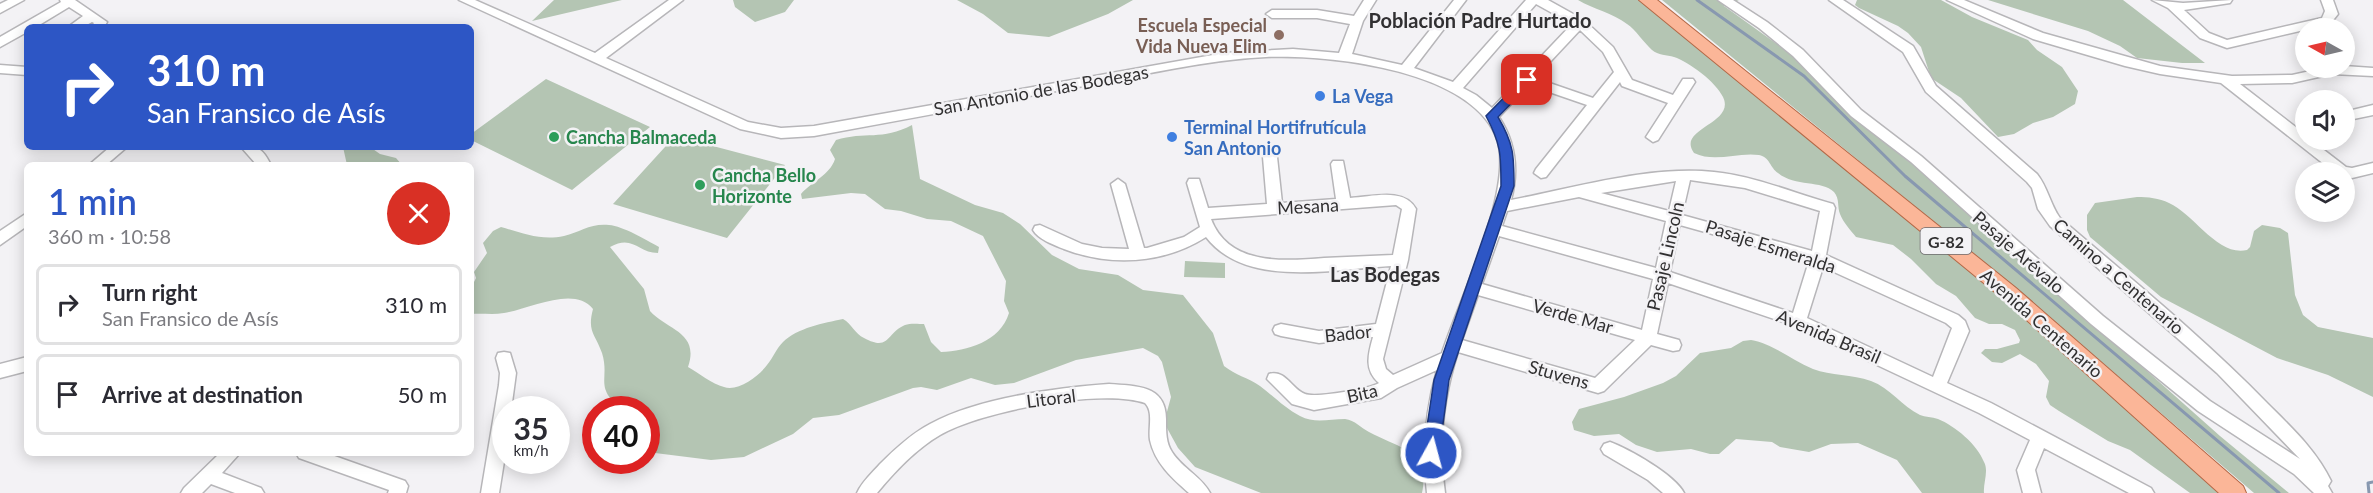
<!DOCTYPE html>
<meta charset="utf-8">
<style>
:root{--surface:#fff;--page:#f7f7f7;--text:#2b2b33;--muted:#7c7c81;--line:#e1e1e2;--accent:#2d56c5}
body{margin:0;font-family:Lato,sans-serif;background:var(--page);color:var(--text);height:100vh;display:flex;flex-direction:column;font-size:22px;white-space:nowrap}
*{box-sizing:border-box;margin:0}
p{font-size:20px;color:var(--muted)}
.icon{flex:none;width:33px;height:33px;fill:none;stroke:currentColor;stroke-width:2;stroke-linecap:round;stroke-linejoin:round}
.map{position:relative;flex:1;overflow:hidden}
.drawer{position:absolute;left:24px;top:162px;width:450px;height:294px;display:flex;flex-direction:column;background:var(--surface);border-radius:9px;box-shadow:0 3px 15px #0003}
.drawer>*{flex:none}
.top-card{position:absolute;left:24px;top:24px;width:450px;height:126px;border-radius:9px;box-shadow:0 3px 15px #0003;background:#2d56c5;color:#fff;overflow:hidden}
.needle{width:39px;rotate:278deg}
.buttons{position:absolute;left:2295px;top:18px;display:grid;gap:12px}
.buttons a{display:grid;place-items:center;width:60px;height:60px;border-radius:50%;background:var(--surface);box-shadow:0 3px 15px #0003;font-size:30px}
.speed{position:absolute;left:492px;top:396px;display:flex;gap:12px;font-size:30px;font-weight:700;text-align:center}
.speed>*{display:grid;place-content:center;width:78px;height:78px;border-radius:50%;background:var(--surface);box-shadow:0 3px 15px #0003;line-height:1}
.speed small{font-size:15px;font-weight:400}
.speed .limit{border:9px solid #d22;background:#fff;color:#111}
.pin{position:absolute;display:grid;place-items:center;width:51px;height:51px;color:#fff;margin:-26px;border-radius:12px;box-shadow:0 3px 9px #0006}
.me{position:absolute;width:66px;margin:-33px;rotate:7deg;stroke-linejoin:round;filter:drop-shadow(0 0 4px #0008)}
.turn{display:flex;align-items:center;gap:21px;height:126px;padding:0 24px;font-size:27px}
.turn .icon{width:78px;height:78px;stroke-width:2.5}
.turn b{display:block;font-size:42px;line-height:51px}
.round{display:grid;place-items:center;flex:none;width:63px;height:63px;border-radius:32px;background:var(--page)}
.headline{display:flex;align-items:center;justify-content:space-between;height:102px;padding:0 24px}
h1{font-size:36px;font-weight:600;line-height:45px;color:var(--accent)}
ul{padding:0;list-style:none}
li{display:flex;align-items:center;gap:18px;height:81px;margin:0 12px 9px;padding:0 12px;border:3px solid var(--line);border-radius:9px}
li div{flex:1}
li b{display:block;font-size:22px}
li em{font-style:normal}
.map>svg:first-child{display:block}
.green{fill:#b4c5b3}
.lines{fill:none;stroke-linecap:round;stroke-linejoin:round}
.stream{stroke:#8898b0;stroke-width:3}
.minor-casing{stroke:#b7b6b9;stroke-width:3}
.major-casing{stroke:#b36847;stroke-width:2}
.minor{fill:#fff;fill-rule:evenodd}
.major{fill:#fbb698;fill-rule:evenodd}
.route{fill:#2d56c5;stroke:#1d3880;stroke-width:1.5}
.education-dot{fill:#8d6e63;stroke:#f3f2f5;stroke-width:2}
.shop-dot{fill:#3f7fe0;stroke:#f3f2f5;stroke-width:2}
.leisure-dot{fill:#2e9e5b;stroke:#f3f2f5;stroke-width:2}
.labels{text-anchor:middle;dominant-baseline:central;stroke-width:5;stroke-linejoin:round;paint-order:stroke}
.shield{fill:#f3f2f5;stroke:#6b6a6c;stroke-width:1.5}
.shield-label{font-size:16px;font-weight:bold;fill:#313031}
.education-label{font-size:18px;font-weight:bold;fill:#785e54;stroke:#f3f2f5;text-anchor:end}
.street-label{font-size:18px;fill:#313031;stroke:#f3f2f5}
.shop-label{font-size:18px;font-weight:bold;fill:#366cbe;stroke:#f3f2f5;text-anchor:start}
.leisure-label{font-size:18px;font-weight:bold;fill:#27864d;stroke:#f3f2f5;text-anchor:start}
.neighbourhood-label{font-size:20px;font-weight:bold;fill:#313032;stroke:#f3f2f5}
</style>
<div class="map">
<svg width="2373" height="493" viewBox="0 0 2373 493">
<rect width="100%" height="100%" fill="#f3f2f5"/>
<!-- green -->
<path class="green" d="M554,0H622L532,21Z
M733,0H794L785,12L755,22L735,7Z
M957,0H1133L1108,14L1049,37L1008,33L983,14Z
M1578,0H1641L1876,189L2227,493H2190L2130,450L2108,441L2059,411L2050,405L2046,397L2049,381L2036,364L2020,354L2002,363L1992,362L1981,353L1985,349H1997L2019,343L2020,340L2015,330L2002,324H1989L1975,318L1956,296L1936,284L1911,259L1893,245L1856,237C1851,231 1843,222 1840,214C1837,207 1840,199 1834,192C1822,180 1795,187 1778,173C1770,168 1770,157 1759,155C1737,152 1715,163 1694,153C1676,128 1736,124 1723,97C1716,82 1689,62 1674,57C1667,55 1658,55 1652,50C1645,44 1635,29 1627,24C1613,13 1593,9 1578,0Z
M1662,0H1739L1724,6L1792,55L2220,436L2289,493H2254L2026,297Z
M1857,0H1941L1972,17L2028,40L2037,50L2062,67L2078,91L2075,104L2053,117L2033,123L2014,134L1998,137L1961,98L1931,78L1921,47L1908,33L1898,26L1859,8L1855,5Z
M1988,0H2123L2205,63H2182L2137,58L2120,46L2088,31Z
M546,79L650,127L572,190L471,140V134Z
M912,125L920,179L975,205L1003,213L1020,224L1052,255L1079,269L1118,275L1143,290L1183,295L1213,333L1224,366C1235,375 1249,378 1260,386C1273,396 1286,409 1300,416C1315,424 1329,419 1345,419C1355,420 1361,428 1369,432C1398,448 1431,450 1422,493H1261L1195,467L1178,448L1167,428L1165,419L1171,397L1162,362L1158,356L1143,348L1076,360L1014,383L995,385L971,378L937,390L921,387L913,388L839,415L813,418L793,434L744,457L711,460L647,452L646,410L620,408C594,386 610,379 602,353C595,333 587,332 593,309C574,285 530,309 504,313C493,315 482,313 471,314V288L476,278L474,272L487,253L483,243L493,231L501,227C522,233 541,241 564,236C580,232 591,223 609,225C623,226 646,240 659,247L658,253C638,253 633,234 610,247L644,289L650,311C667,330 700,332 688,367C699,373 712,384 724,387C738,392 759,376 767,365C773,358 776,349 783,342C797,328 824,323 843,319C852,324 855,334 864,338C890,352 886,333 905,325C910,323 919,324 924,324L931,342L941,352C967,351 1000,342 1009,313L1004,301L1006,281L983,236L951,221L927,219L901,211L885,209L865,194L851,193L802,199L801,194C811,182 830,175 835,159L830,150L836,140C865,131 882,141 912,125Z
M675,136L785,165L727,238L613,204Z
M343,147H370L380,154L396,158L402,165H347Z
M2137,197C2148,197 2159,198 2169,203C2194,214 2218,257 2247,250L2250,247L2254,231L2262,225L2280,228L2288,233L2295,295L2303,315L2318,327L2373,338V397L2328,375L2277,358L2161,297L2090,237L2087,230V215L2095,203Z
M1185,261L1225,263V278L1184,277Z
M1751,340C1774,344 1791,360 1813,369C1831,376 1852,374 1871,381C1890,388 1902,406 1920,415C1925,417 1932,417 1938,419C1955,426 1977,444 1984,462C1989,471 1983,483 1984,493H1922L1897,460L1858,443L1831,444L1809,452L1780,447L1772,442L1736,439L1719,454H1710L1691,449L1657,452L1636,445L1619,434L1594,436L1574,430L1572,422L1579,409L1624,397L1663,383L1676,376L1700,353L1731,348L1743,341Z"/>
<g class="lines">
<!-- stream -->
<path class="stream" d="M1697,0L1804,76L1905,176L2279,493
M2369,493L2368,483L2373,482"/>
<!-- minor casing -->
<g class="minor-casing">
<path id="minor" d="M8,0H24L0,13V4Z
M60,0H75L107,22L104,27H91L94,23L92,22L83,27H68L83,16L69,7L36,27H27V32L0,47V37L61,2Z
M459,0H475L595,53L669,0H683L606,58L748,122L781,128L814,126L1224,53L1293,49L1339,53L1350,24L1317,18H1272L1266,14L1272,10H1317L1354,16L1364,0H1376L1363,21L1352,54L1402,65L1454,0H1466L1414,68L1453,82L1526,0H1548L1584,20L1613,47L1632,80L1673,95L1683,79H1693L1695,82L1658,140L1653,142L1646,137L1668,103L1622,86L1620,82L1546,177L1541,178L1534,173L1536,169L1587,105L1529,85L1499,117C1516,143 1519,170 1511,200C1574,188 1650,165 1714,172C1754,176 1794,193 1833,204L1835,208L1826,255L1958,315L1965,321L1969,331L1947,383L1991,403L2151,488L2154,493H2129L2044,448L2035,470L2041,493H2023L2017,470L2030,440L1979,413L1792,325L1668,283L1657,334L1679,340L1681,345L1679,350L1673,351L1651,345L1604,391L1598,393L1458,352C1443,398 1438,444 1445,493H1427C1422,450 1425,412 1437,370L1397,388L1381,398L1314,410L1292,404L1267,379L1269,374C1285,369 1292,389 1305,394C1316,398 1369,389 1379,383C1364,370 1368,355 1373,337L1319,343L1281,336L1275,334L1273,330L1275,326L1281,324L1319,331L1376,324L1391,266C1333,269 1246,289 1206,237C1163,264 1111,267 1064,249C1054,245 1038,239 1033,230L1035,226L1040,225L1082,244L1102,248L1129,249L1111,184L1118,179L1125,184L1144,248H1147L1184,237L1200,227L1187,183L1189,179H1199L1208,208L1267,204L1263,157L1270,152L1277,157L1282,203L1336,199L1331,164L1333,161H1343L1350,198C1372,197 1404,187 1416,209L1408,260L1383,359L1386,369L1393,375L1442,353C1459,300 1512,193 1498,142C1477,70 1329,54 1266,57C1206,60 1148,74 1089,85C997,102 906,119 814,136L781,138L740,129ZM1536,4L1572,24L1492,108L1476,95L1463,88ZM1580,30L1603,52L1614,72L1593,98L1535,78ZM1690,180L1745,188L1820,211L1812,251L1682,215ZM1676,181L1669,211L1601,193ZM1579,197L1666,221L1656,268L1502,226L1507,211ZM1396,205L1402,209L1393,255C1370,256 1347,257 1324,258C1283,261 1229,266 1211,219ZM1680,225L1809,261L1793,313L1670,272ZM1499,236L1653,279L1642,330L1482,284ZM1823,267L1946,323L1952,328L1933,377L1807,318ZM1478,295L1635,340L1595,378L1462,340Z
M1718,0H1733L1767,22L1803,50L1861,110L1921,156L2103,316L2210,401L2300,459L2217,373L2050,226L2038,209L2032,188L2027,182L1926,92L1903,52L1829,0H1843L1913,46L1936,86L2037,174C2048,188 2050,204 2060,218C2131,279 2203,337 2268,404C2292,428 2316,450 2331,481L2328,486L2332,493H2314L2294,474L2198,411L2091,324L1911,162L1851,116L1793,56L1759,28Z
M1947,0H1964L2043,33L2160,66L2232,76L2292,75L2324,68L2344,66L2373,68V76L2332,74L2292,83L2240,84L2306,135V140H2311L2346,167L2352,168L2373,163V173L2352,178L2344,177V172H2334L2221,83L2160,74L2125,66L2033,39Z
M2152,0L2183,3L2232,0L2230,3L2184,10L2209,33L2227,40L2322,18L2325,11L2321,0H2333L2338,14L2330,24L2227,48L2200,38L2168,8Z
M0,65L27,67V75L0,73Z
M2373,105V115L2344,121V112Z
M110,147H127L106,165H89Z
M241,147C260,147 262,148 271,165H257Z
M27,213V226L0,245V231Z
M504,352L510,353L516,373L511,410H506V449L499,493H481L499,385L500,373L496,358L498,353Z
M27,357V371L0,378V364Z
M1109,384C1137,386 1167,385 1166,421C1166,432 1166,443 1172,452C1182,468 1202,477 1210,493H1189C1172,478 1155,463 1150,440C1148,428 1154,412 1145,403C1103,388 980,411 940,435C916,449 895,471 877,493H857C862,482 872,473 880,464C895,449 911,434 930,424C978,398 1055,388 1109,384Z
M1610,442C1629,449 1675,475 1684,493H1663L1648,480L1604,454L1601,449L1604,444Z
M220,453H240L222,473L261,488L264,493H235L211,484L202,493H181L184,488Z
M296,453H326L405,481L408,486L406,493H388L389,490L299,458Z"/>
</g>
<!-- major casing -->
<g class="major-casing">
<path id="major" d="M1639,0H1657L2016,288L2243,486L2246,493H2219L2002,298Z"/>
</g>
<!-- minor -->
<use href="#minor" class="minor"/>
<!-- major -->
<use href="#major" class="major"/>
</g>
<!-- route -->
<path class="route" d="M1527,76L1533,80L1531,83L1498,117C1514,144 1514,156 1514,186L1449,380L1439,453L1437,458L1431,460L1425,458L1423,453L1434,380L1501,186C1501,155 1501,144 1486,116L1523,78Z"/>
<!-- markers -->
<circle class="education-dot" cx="1279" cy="35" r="6"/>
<g class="shop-dot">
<circle cx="1320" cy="96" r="6"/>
<circle cx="1172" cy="137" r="6"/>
</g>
<g class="leisure-dot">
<circle cx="554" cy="137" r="6"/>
<circle cx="700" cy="185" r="6"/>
</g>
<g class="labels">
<!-- shield labels -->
<rect class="shield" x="1920.5" y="228" width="51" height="26" rx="4.5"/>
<g class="shield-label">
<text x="1946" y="241">G-82</text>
</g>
<!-- education labels -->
<g class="education-label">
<text x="1267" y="25">Escuela Especial<tspan x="1267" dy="21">Vida Nueva Elim</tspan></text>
</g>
<!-- street labels -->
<g class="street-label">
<text transform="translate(1041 90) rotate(-10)">San Antonio de las Bodegas</text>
<text transform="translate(1308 206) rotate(-3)">Mesana</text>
<text transform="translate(1771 246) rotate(18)">Pasaje Esmeralda</text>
<text transform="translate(2019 252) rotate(41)">Pasaje Arévalo</text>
<text transform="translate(1665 256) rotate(-77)">Pasaje Lincoln</text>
<text transform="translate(2119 276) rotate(41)">Camino a Centenario</text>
<text transform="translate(1573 316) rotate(16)">Verde Mar</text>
<text transform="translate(2042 323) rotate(41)">Avenida Centenario</text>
<text transform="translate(1348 333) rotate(-6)">Bador</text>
<text transform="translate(1829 336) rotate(23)">Avenida Brasil</text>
<text transform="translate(1559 374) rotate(16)">Stuvens</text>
<text transform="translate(1362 393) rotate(-13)">Bita</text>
<text transform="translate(1051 398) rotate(-7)">Litoral</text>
</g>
<!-- shop labels -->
<g class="shop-label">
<text x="1332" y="96">La Vega</text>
<text x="1184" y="127">Terminal Hortifrutícula<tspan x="1184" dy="21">San Antonio</tspan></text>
</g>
<!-- leisure labels -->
<g class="leisure-label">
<text x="566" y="137">Cancha Balmaceda</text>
<text x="712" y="175">Cancha Bello<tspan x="712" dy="21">Horizonte</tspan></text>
</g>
<!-- neighbourhood labels -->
<g class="neighbourhood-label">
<text x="1480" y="20">Población Padre Hurtado</text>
<text x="1385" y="274">Las Bodegas</text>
</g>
</g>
</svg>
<div class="buttons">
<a><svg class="needle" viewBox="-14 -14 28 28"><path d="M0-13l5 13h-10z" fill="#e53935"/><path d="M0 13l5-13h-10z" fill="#7c7c81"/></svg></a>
<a><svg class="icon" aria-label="sound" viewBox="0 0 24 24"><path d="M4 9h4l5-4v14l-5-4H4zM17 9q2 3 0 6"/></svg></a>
<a><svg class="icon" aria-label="layers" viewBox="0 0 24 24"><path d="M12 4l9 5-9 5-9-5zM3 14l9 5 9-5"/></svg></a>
</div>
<div class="speed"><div>35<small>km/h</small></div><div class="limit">40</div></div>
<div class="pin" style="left:1527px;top:80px;background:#d93025"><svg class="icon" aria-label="arrive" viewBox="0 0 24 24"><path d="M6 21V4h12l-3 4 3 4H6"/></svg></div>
<svg class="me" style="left:1431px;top:453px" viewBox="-20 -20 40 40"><circle r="17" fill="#2d56c5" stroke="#fff" stroke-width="3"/><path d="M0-11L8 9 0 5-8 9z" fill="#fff"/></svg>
<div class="top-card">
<div class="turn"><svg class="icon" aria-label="right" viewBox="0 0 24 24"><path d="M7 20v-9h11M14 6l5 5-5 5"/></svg><div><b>310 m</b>San Fransico de Asís</div></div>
</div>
<section class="drawer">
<div class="headline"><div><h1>1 min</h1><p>360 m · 10:58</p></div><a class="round" style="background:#d93025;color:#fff"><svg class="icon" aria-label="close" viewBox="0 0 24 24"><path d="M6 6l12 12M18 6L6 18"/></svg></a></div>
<ul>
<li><svg class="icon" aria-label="right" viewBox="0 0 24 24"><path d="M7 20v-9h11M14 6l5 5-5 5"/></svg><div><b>Turn right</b><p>San Fransico de Asís</p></div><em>310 m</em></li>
<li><svg class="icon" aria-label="arrive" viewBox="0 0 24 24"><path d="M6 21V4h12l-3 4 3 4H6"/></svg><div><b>Arrive at destination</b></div><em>50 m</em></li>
</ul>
</section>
</div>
